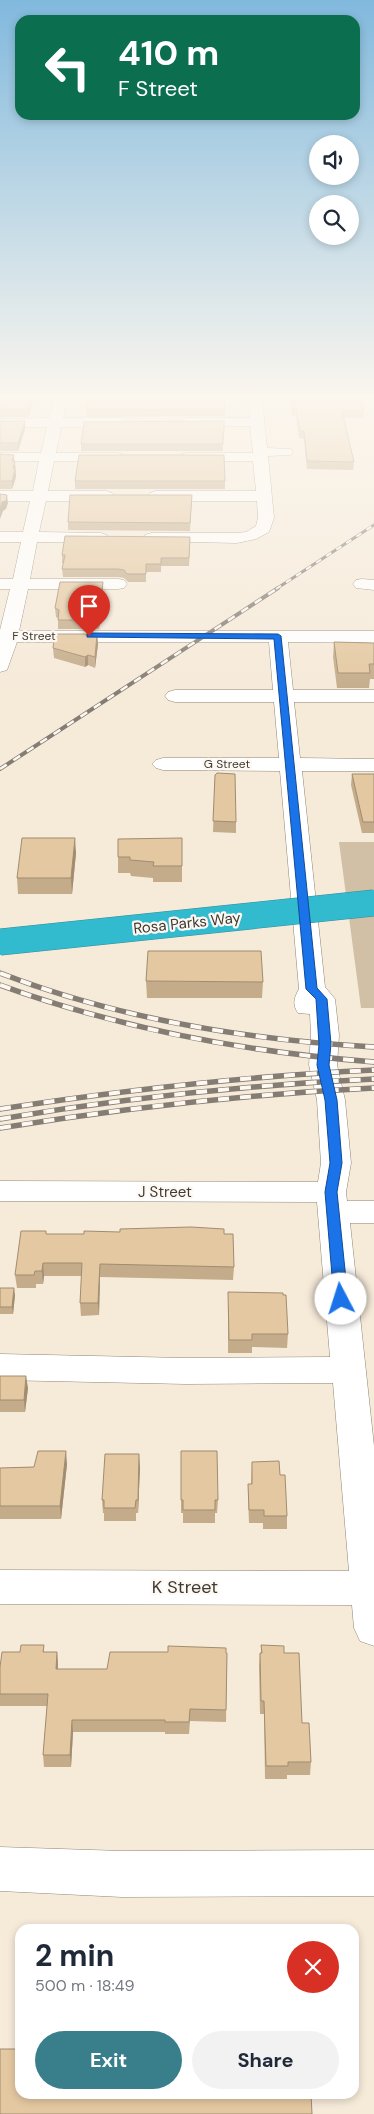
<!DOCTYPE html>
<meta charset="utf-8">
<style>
:root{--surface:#fff;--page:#f2f2f3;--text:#1f2937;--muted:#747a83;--accent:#397f8b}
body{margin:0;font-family:"DM Sans",sans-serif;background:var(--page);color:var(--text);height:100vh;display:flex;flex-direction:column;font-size:19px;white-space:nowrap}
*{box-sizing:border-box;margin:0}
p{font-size:16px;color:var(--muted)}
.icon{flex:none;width:28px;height:28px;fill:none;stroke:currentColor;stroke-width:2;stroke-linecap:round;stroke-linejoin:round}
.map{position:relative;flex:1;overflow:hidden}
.panel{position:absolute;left:15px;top:1924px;width:344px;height:175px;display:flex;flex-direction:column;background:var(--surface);border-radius:15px;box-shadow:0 2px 8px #0003}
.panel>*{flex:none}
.top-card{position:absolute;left:15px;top:15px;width:345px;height:105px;border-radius:15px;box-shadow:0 2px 8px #0003;background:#0b6e4f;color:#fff;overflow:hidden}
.fabs{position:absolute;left:309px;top:135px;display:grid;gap:10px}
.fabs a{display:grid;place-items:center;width:50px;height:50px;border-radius:50%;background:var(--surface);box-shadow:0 2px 8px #0003;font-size:25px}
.pin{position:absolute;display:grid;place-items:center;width:42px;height:42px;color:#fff;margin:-51px -21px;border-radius:50% 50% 50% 0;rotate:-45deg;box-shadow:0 0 5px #0007}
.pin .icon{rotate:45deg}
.me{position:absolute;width:55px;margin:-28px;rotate:355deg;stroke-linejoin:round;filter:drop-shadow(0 0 4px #0008)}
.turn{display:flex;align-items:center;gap:18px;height:105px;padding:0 20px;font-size:22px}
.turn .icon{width:65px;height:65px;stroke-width:2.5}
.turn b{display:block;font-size:35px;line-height:42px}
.round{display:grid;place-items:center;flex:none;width:52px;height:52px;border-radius:26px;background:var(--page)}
.overview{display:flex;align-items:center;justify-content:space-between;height:85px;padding:0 20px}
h1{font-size:30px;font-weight:700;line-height:38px}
.primary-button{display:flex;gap:10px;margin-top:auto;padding:10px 20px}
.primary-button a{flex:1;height:58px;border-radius:30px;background:var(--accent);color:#fff;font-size:20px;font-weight:700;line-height:58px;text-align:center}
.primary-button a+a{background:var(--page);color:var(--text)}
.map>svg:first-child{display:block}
.green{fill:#d1bfa6}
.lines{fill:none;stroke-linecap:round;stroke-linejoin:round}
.minor-casing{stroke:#908576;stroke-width:1}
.minor{fill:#fff;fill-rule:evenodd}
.rail-far2-casing{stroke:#857d73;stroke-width:3}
.rail-far1-casing{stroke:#857d73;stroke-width:4}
.rail-casing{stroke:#857d73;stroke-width:5.5}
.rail-far2{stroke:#fdf8f1;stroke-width:2;stroke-dasharray:6;stroke-linecap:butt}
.rail-far1{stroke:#fdf8f1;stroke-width:2.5;stroke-dasharray:8;stroke-linecap:butt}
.rail{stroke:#fdf8f1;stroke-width:4;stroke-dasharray:11;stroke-linecap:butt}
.highway-bridge-casing{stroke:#378d98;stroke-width:27;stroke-linecap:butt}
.highway-bridge{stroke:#32bacf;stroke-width:26}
.wall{fill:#c4ac8a}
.shaded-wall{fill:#a08c71}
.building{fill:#e4c8a1;stroke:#a08c71}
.route{fill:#1a73e8;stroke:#114b97}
.labels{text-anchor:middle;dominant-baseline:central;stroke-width:4.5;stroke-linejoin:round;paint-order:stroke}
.far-street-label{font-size:12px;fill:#3f3a33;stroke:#fdf8f1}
.street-label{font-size:15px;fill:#3f3a33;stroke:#fdf8f1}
.near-street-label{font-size:18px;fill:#3f3a33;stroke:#fdf8f1}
</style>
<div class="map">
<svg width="374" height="2114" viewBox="0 0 374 2114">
<rect width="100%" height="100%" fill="#f6ead9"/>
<!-- green -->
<path class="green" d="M339,842H374V1008H361Z"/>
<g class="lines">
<!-- minor casing -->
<g class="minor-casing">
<path id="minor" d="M54,400H67L63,418H121L128,422L121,426L61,427L56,453H117L122,454L124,457L122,460L117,461H54L48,491H107L112,493L115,496L112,499L107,501H46L39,532L101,533L107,535L109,538L107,541L101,543L37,542L30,579H118L124,580L127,584L124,588L118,589H28L19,631H374V643L288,642L293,690H374V702H294L300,758L374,759V771H302L325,987L335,999L339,1035L337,1065L345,1100L351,1163L346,1192L347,1201H374V1223H350L374,1446V1646L360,1641L354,1628L352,1605L0,1604V1570L349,1571L333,1383L186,1384L0,1380V1354L186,1358L330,1357L317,1202L0,1201V1181L318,1182L321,1163L317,1100L309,1065L311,1035L310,1014L298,1013C292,1004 294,998 299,989L280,771L163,770L156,768L152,764L156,760L163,758H279L274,702H175L168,700L165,696L168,692L175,690H273L269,642H17L7,670L0,672V630L10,589H0V579H13L21,542H0V532H23L30,501H0V491H33L39,461H0V453H41L47,427H0V419L49,418Z
M248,400H262L267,448L291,449L293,452L291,455L268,456L274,518L269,532L256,539L237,543L145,541L143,538L145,535L151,533H237L246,532L256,526L258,518L257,501H155L150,499L147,496L150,493L155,491H256L253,461H187L182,460L180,457L182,454L187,453H253L250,426H187L180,422L187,418H250Z
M362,579L374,580V590L356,588L353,584L356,580Z
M0,1847L122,1851L374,1850V1896L122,1897L0,1891Z"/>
</g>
<!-- minor -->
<use href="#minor" class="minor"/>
<!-- rail-far2 casing -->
<g class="rail-far2-casing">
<path id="rail-far2" d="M276,589L374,525"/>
</g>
<!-- rail-far1 casing -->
<g class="rail-far1-casing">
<path id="rail-far1" d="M0,769L278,588"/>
</g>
<!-- rail casing -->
<g class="rail-casing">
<path id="rail" d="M0,973C119,1019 247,1040 374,1047
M0,985C121,1029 245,1052 374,1062
M0,1109C124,1090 248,1076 374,1070
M0,1119C124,1098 248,1085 374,1079
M0,1128C124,1108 248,1094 374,1088"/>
</g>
<!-- rail-far2 -->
<use href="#rail-far2" class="rail-far2"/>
<!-- rail-far1 -->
<use href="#rail-far1" class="rail-far1"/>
<!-- rail -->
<use href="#rail" class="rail"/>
<!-- highway-bridge casing -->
<g class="highway-bridge-casing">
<path id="highway-bridge" d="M0,942L374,903"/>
</g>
<!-- highway-bridge -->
<use href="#highway-bridge" class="highway-bridge"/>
</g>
<!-- wall -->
<path class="wall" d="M0,400H33L28,417H0Z
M290,400H362L364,411L363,418H343L354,462L353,470L307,469L304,439L299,438L296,416H292Z
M225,409V416L87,417V410Z
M0,421L25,429L18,451H0Z
M224,432V440H223V451H81V444Z
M0,454L14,455L16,477L12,489H0Z
M75,481H225V489H75Z
M192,495L190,531L68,530V522Z
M190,545L189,566H161V572H146V582H128L124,578L118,577H63L62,569L64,563H62V555Z
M103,582V591L99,629H58V618L56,617L55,608Z
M97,634L98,644L95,668L88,665L85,667L54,658L53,648Z
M334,642L374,643V679H370L369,688H337L333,657Z
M352,774H374V833H362L351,785Z
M215,775L236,822V833L213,832Z
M182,838V882H153V878L131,876L130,873H118V857Z
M76,853L72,894H18L17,878Z
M146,981L263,982L262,998H147Z
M47,1234H224L234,1267L233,1280L100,1277L99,1315L81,1316L80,1303L82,1276H44L43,1284H36V1288H17L15,1275Z
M0,1288L15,1295L13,1314H0Z
M228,1305L288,1334L287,1348L252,1347V1353H228Z
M0,1376L28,1388L25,1412H0Z
M181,1451L218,1500L217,1513H215V1523H183V1513H181Z
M252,1462L280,1475L287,1516V1529H263V1523H249L248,1497V1484H251Z
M67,1464L61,1519H0V1468L34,1467Z
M140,1467L138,1513H136V1521H104V1513H103L102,1500Z
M44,1645V1652H57L58,1669H107L227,1653L226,1722L190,1721L189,1734H165V1732H73L71,1767H44L43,1755L47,1706H0V1667Z
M261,1645L284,1653L302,1723L311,1762L310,1775H287V1779H265L264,1714H260L259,1666L260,1653H261Z"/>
<!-- shaded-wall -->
<path class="shaded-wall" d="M31,400H33L28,417V410Z
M25,421V429L18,451V443Z
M15,461L16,477L12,489V481Z
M7,495L8,503L6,509L3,511L0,519V509L2,502Z
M103,582V591L99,629V620Z
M97,634L98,644L95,668V657Z
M88,655V665L85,667V657Z
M75,838L76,853L72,894L71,878Z
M43,1263L44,1276L43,1284L42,1271Z
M100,1264V1277L99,1315L98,1303Z
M14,1288L15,1295L13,1314L12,1307Z
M26,1376L28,1388L25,1412L24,1400Z
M66,1451L67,1464L61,1519L60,1506Z
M139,1454L140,1467L138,1513V1500Z
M57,1652L58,1664L57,1681L56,1669Z
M72,1720L73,1732L71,1767L70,1755Z"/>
<!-- building -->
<path class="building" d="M0,400H31L28,410H0Z
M89,400H224L225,409L87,410Z
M291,400H362L364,411H342L354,462L307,461L304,431H300L296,409H292Z
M0,421H25L18,443H0Z
M224,421V432H223V444H81L84,422Z
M0,454L14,455L12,461H15L13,468L15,469L12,481H0Z
M79,455H224L225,481H75Z
M0,494L7,495L6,501L2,502L0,509Z
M70,495H192L190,523L68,522Z
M65,536L190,537L189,558H161V564H146V574H127L124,570L118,569H62L65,555H62Z
M60,582H103L99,620H58L59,610L55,608Z
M55,634H97L95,657L88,655L85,657L53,648Z
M334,642L374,643V664H369L370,673H338Z
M217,773L235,774L236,822L213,821L215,775Z
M352,774H374V822H363Z
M22,838H75L71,878H17Z
M182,838V866H153L154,862L130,860V857H118V839Z
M148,951H261L263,982L146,981Z
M191,1227L224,1229V1234H233L234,1267L100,1264L98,1303H80L82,1263H43L42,1271H35L34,1275H15L21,1231H46V1234H84V1231L120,1232V1229Z
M0,1288H14L12,1307H0Z
M228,1292L283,1293V1295H286L288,1334H252V1340H229Z
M0,1376H26L24,1400H0Z
M38,1451H66L60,1506H0V1468L34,1467Z
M181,1451H217L218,1500H215V1510H183V1500H181Z
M105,1454H139L138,1500H136L135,1508H104V1500H102Z
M279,1461L280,1475H285L287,1516H264V1510H249L248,1484H252V1462Z
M21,1645H44L43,1652H57L56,1669H107L110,1652H168V1646L226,1648V1653H227L226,1710L190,1709L189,1722H165V1720H72L70,1755H43L48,1694H0V1667L2,1652H20Z
M261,1645L284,1646V1653H299L302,1723H309L311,1762H288V1766H266L264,1701H261L260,1653H262Z
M0,2049H20V2094H311L312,2114H0Z"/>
<!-- sky -->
<linearGradient id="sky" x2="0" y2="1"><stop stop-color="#81b9dd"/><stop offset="0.57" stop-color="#fbf6ee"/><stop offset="1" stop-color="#fbf6ee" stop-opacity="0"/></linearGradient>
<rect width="374" height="696" fill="url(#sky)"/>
<!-- route -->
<path class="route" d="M89,633L278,634L281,636L317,988L327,999L331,1044L329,1065L337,1100L342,1163L337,1192L348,1299L346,1302H336L334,1299L325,1192L330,1163L325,1100L317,1065L319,1044L316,999L306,989L274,639L87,637V634Z"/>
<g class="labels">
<!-- far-street labels -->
<g class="far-street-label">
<text x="34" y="636">F Street</text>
<text x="227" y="764">G Street</text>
</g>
<!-- street labels -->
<g class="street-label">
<text transform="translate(187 923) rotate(-6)">Rosa Parks Way</text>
<text x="165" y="1192">J Street</text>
</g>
<!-- near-street labels -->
<g class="near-street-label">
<text x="185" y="1587">K Street</text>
</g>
</g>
</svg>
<div class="fabs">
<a><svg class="icon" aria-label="sound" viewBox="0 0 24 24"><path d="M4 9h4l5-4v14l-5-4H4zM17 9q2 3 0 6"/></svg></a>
<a><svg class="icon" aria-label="search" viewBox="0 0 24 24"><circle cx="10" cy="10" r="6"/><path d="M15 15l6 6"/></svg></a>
</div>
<div class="pin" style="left:89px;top:636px;background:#d93025"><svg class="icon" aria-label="arrive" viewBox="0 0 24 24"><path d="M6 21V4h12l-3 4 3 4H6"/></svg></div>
<svg class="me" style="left:341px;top:1299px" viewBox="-20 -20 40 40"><circle r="19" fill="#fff"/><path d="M0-13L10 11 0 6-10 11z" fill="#1a73e8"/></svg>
<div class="top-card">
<div class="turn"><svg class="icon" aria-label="left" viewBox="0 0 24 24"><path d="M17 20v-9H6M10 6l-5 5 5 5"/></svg><div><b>410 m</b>F Street</div></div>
</div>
<section class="panel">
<div class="overview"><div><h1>2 min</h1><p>500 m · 18:49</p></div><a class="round" style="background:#d93025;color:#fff"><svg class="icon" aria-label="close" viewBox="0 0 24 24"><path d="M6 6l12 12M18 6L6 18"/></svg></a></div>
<div class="primary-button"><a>Exit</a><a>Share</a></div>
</section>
</div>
